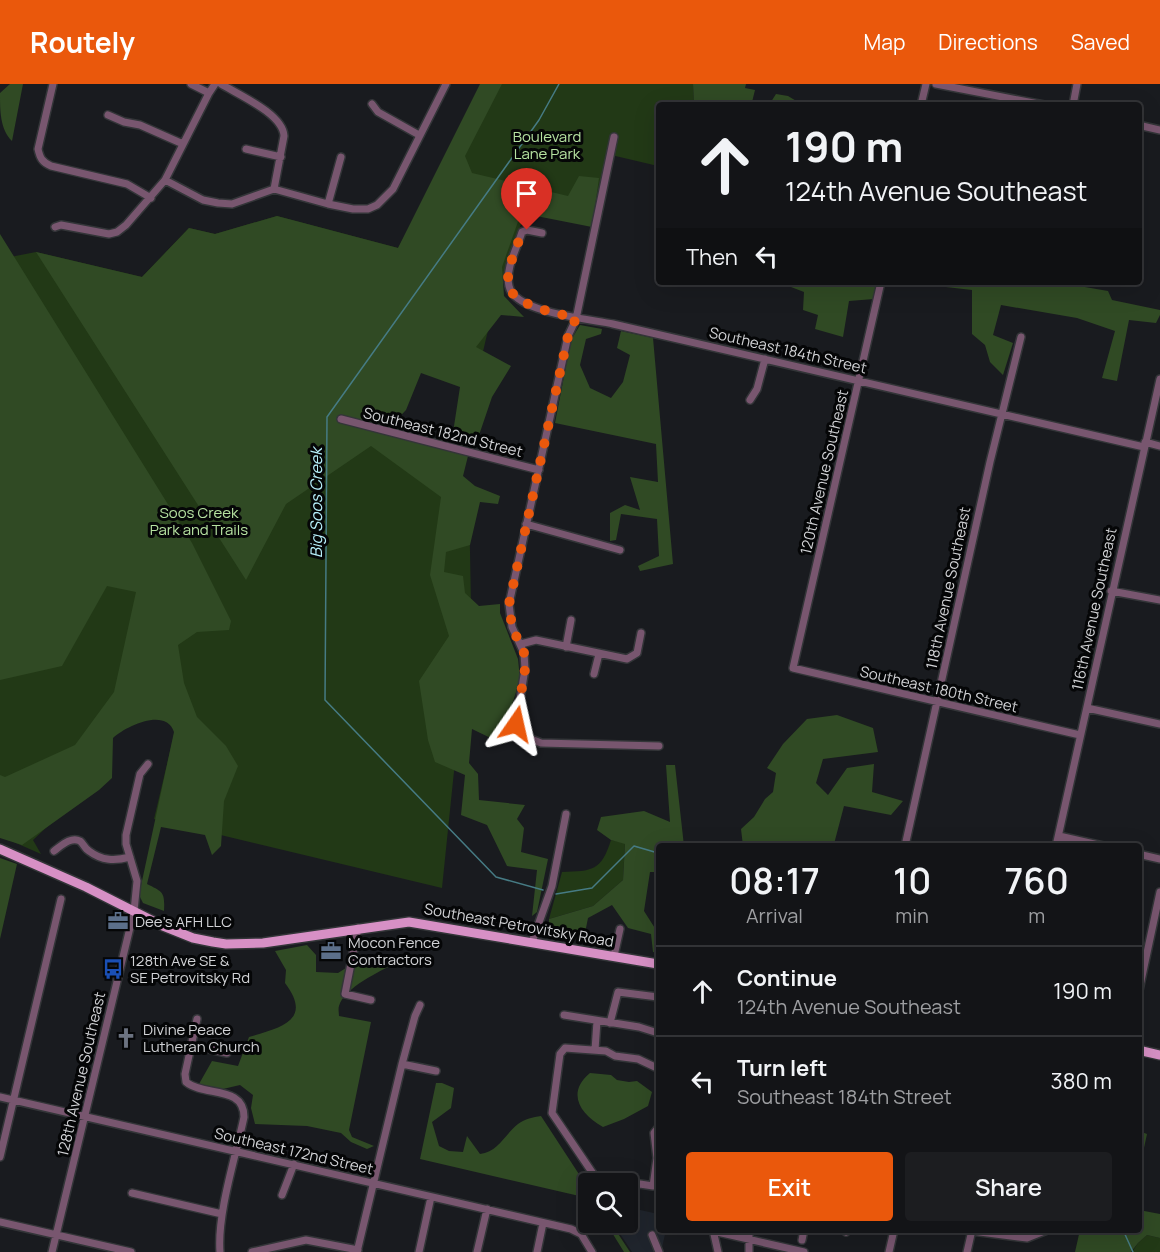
<!DOCTYPE html>
<style>
:root{--surface:#131417;--page:#1c1d20;--text:#f1f3f6;--muted:#9d9ea1;--line:#323336;--accent:#ea580c}
body{margin:0;font-family:Manrope,sans-serif;background:var(--page);color:var(--text);height:100vh;display:flex;flex-direction:column;font-size:22px;white-space:nowrap}
*{box-sizing:border-box;margin:0}
p{font-size:20px;color:var(--muted)}
.icon{flex:none;width:33px;height:33px;fill:none;stroke:currentColor;stroke-width:2;stroke-linecap:round;stroke-linejoin:round}
.map{position:relative;flex:1;overflow:hidden}
.panel{position:absolute;left:656px;top:759px;width:486px;height:390px;display:flex;flex-direction:column;background:var(--surface);border-radius:6px;box-shadow:0 6px 24px #0002,0 0 0 2px var(--line)}
.panel>*{flex:none}
.banner{position:absolute;left:656px;top:18px;width:486px;height:183px;border-radius:6px;box-shadow:0 6px 24px #0002,0 0 0 2px var(--line);background:#131417;color:var(--text);overflow:hidden}
.controls{position:absolute;left:578px;top:1089px;display:grid;gap:12px}
.controls a{display:grid;place-items:center;width:60px;height:60px;border-radius:6px;background:var(--surface);box-shadow:0 6px 24px #0002,0 0 0 2px var(--line);font-size:30px}
.pin{position:absolute;display:grid;place-items:center;width:51px;height:51px;color:#fff;margin:-62px -26px;border-radius:50% 50% 50% 0;rotate:-45deg;box-shadow:0 0 6px #0007}
.pin .icon{rotate:45deg}
.me{position:absolute;width:66px;margin:-33px;rotate:11deg;stroke-linejoin:round;filter:drop-shadow(0 0 4px #0008)}
.turn{display:flex;align-items:center;gap:21px;height:126px;padding:0 30px;font-size:27px}
.turn .icon{width:78px;height:78px;stroke-width:2.5}
.turn b{display:block;font-size:42px;line-height:51px}
.then{display:flex;align-items:center;height:57px;padding:0 30px;background:#0003;gap:12px;font-size:22px}
.eta{display:flex;justify-content:space-evenly;align-items:center;height:102px;text-align:center}
.eta b{font-size:36px;font-weight:600;line-height:42px}
.cta{display:flex;gap:12px;margin-top:auto;padding:12px 30px}
.cta a{flex:1;height:69px;border-radius:6px;background:var(--accent);color:#fff;font-size:24px;font-weight:600;line-height:69px;text-align:center}
.cta a+a{background:var(--page);color:var(--text)}
ul{padding:0;list-style:none}
li{display:flex;align-items:center;gap:18px;height:90px;padding:0 30px;border-top:2px solid var(--line)}
li div{flex:1}
li b{display:block;font-size:22px}
li em{font-style:normal}
header{display:flex;align-items:center;gap:36px;box-sizing:border-box;height:84px;padding:0 30px;background:var(--accent);color:#fff}
header strong{font-size:28px}
nav{display:flex;gap:33px;margin-inline-start:auto;font-size:21px}
.map>svg:first-child{display:block}
.built{fill:#20252d}
.green{fill:#223916}
.forest{fill:#304a24}
.lines{fill:none;stroke-linecap:round;stroke-linejoin:round}
.stream{stroke:#467b84;stroke-width:1.5}
.minor-casing{stroke:#333538;stroke-width:10}
.major-casing{stroke:#333538;stroke-width:12}
.minor{stroke:#78566f;stroke-width:7}
.major{stroke:#d790c5;stroke-width:9}
.route{stroke:#ea580c;stroke-width:10;stroke-dasharray:0 18}
.labels{text-anchor:middle;dominant-baseline:central;stroke-width:6;stroke-linejoin:round;paint-order:stroke}
.park-label{font-size:15px;fill:#b6e2a1;stroke:#050607}
.street-label{font-size:15px;fill:#d1d2d5;stroke:#050607}
.poi-label{font-size:15px;fill:#d1d2d5;stroke:#050607;text-anchor:start}
.water-label{font-size:16px;font-style:italic;fill:#b6effa;stroke:#050607}
</style>
<header>
<strong>Routely</strong>
<nav><a>Map</a><a>Directions</a><a>Saved</a></nav>
</header>
<div class="map">
<svg width="1160" height="1168" viewBox="0 0 1160 1168">
<rect width="100%" height="100%" fill="#191b1f"/>
<!-- built -->
<path class="built" d="M627,1123L658,1130V1146H666L661,1168H632L613,1139L627,1138Z"/>
<!-- green -->
<path class="green" d="M487,0H693L694,21H658V82L607,70L594,135L528,120L496,213L480,280L414,262L392,349L376,345L469,413L471,522L442,804L154,735L176,642L169,633L125,632L49,741L33,756L41,770L0,752V175L36,168L142,193L189,144L215,150L277,132L398,164Z
M611,756L625,759L623,796L593,822L549,835L562,788C593,787 601,787 611,756Z
M1147,1151L1160,1154V1168H1132L1138,1159Z"/>
<!-- forest -->
<path class="forest" d="M10,0H23L12,57C0,45 0,27 0,9Z
M480,0H502L465,72L472,89L568,112L579,92L599,94L592,143L521,129L502,183L504,212L524,233L501,231L476,263L511,282L492,313L476,360L452,355L460,303L421,289L406,326L383,350L468,372L463,392L475,402L500,412L498,420L480,418L470,461L446,468L444,488L463,492L465,509L479,522L500,520V529L518,575L520,595L509,631L511,651L503,660L472,645L469,679L478,690L479,716L525,721L517,735L524,744L521,768L548,775L537,828L532,832L537,786L507,782L487,741L461,731L465,691L435,678L428,656L419,597L449,552L430,491L441,413L371,362L286,420L246,496L36,168L142,193L189,144L215,150L277,132L398,164Z
M693,0H746L745,4L755,6L752,18L763,21H694Z
M776,10L788,12L803,21H769Z
M0,150L192,459L231,537L229,546L197,548L178,561L184,599L197,633L226,662L238,682L224,717L221,762L212,771L205,751L161,743L147,800C163,808 165,808 164,827L143,819L139,811L174,648C166,623 126,642 113,654L112,694L99,706L22,761L0,754V691L5,693L75,661L114,608L136,508L107,502L62,582L0,596Z
M778,198H877L874,215L849,217L843,253L815,245L818,231L803,226L804,208Z
M929,198H1056L1108,207L1112,216L1160,226V231L1156,239L1129,236L1117,297L1102,294L1115,247L1077,234L1001,221L993,251L1013,259L1003,291L990,278L985,261L972,250V206L937,202Z
M580,241L602,245L601,250L586,255L580,281L590,304L611,314L623,298L630,271L617,264L621,247L653,254L673,480L640,487L638,482L659,472L657,435L621,430L616,456L610,457V429L625,421L640,426L630,393L658,398L656,360L555,339L571,256Z
M837,631L873,644L878,668L823,675L816,699L828,711L847,684L874,680L872,708L903,717L891,731L844,722L834,760L841,762H743L741,745L754,733L765,715L773,708L776,689L767,684L783,660L807,635Z
M666,681H675L684,762H658V788H650L644,827L658,849V869L653,868L651,850L628,844L612,821L588,834L584,854L549,848V835L593,822L623,796L625,760L611,756L597,746L601,733L644,727L670,738Z
M0,774L17,780L0,855Z
M307,861L316,871V888L338,889L346,884L351,869L357,874L360,884L374,876L395,873L396,879C380,887 344,904 339,922C338,925 339,929 339,932L371,938L349,1046L352,1053L374,1062L367,1065L351,1058L341,1049L307,1042L255,1040L251,1024L253,1011L240,1001L223,1005L199,1000L212,977L238,982L249,953C279,944 314,937 285,899L286,886L275,867Z
M590,989L611,991L617,996L629,998L637,997L652,1008L648,1022L624,1035L603,1043C580,1030 566,1009 590,989Z
M436,999H442L454,1004L451,1024L432,1038L439,1062L449,1067L463,1068L467,1052L480,1070C498,1068 505,1050 518,1040C525,1035 533,1033 541,1032L588,1104V1114L420,1075Z
M1139,1047L1147,1050L1139,1087L1138,1047Z
M1139,1126L1160,1130V1154L1147,1151L1138,1159L1131,1168H1075L1080,1146H1138Z
M606,1139H611L630,1168H624Z"/>
<g class="lines">
<!-- stream -->
<path class="stream" d="M543,806L496,793L325,616L327,333L539,36L559,0
M556,810L592,804L634,762L658,769
M1123,1146L1133,1168"/>
<!-- minor casing -->
<g class="minor-casing">
<path id="minor" d="M53,0L38,65C40,74 42,78 51,82L127,100L151,114
M191,0L209,9
M221,0C239,11 283,30 284,52L274,105
M936,0L1044,21
M372,20L378,28L419,51
M921,21L926,0
M1073,21L1077,0
M108,31L124,38L140,41L183,60
M1138,41L1160,46
M614,53L576,235L568,252L509,520L512,543L524,569L525,585L516,640L526,653L541,659L659,662
M246,65L281,73
M165,96L203,116L218,119L232,120L274,105L328,120L353,125H368L377,121L393,105L446,0
M328,120L341,73
M55,143L61,141L109,150L117,148L126,141L165,96L209,9L215,0
M542,149L527,146L522,148C517,164 505,185 509,202C514,229 591,235 613,240L1144,363
M881,198L793,584L1080,651
M750,316L757,305L765,275
M341,335L539,386
M1145,358L1160,362
M526,440L620,466
M1111,507L1160,516
M521,560L536,556L627,575L637,569L641,549
M566,563L571,536
M594,590L599,570
M1087,624L1160,640
M1059,752L1103,762
M905,762L990,378L1021,253
M1056,762L1160,295
M54,767C61,762 71,752 80,757C83,759 85,765 89,767C102,777 115,777 130,773
M1138,770L1160,775
M358,844L345,910L371,916
M532,858L552,802L566,730
M614,872L620,845
M1138,911L1160,808
M564,931L639,943L658,949
M197,935L185,990L186,998C204,1013 244,1001 244,1033C236,1072 217,1129 220,1168
M610,939L618,908L658,913
M191,961L227,969
M595,966L597,937
M402,980L436,987
M0,1013L571,1145L581,1150L592,1168
M0,1073L61,815
M600,1100L552,1029L560,970L565,964L606,967L615,972L638,975L655,983
M627,1106L640,1100L653,1102L657,1074L654,1049L658,1044
M132,1109L222,1130
M282,1111L294,1080
M0,1138L131,1168
M713,1146L718,1168
M749,1146V1168
M845,1146L846,1148
M713,1147L804,1168
M972,1147L1027,1154L1047,1146
M652,1151L659,1168
M802,1156L804,1146
M52,1168L134,827L137,797L126,760V751L140,690L148,680
M252,1168L306,1156L358,1166
M357,1168L402,980L415,932L420,921
M419,1168L431,1113
M477,1168L487,1125
M537,1168L543,1139
M889,1168L894,1146
M967,1168L972,1146"/>
</g>
<!-- major casing -->
<g class="major-casing">
<path id="major" d="M0,765L86,803L163,842L193,854L213,858L226,860L263,859L409,838L658,880
M1138,966L1160,971"/>
</g>
<!-- minor -->
<use href="#minor" class="minor"/>
<!-- major -->
<use href="#major" class="major"/>
</g>
<g class="lines">
<!-- route -->
<path class="route" d="M516,640L525,585L524,569L512,543L509,520L568,252L576,234C558,229 510,222 508,199C507,183 517,163 522,148L527,146"/>
</g>
<!-- icons -->
<defs>
<g id="office-bare" transform="scale(1.62)"><path d="M-6-3h4V-5.5h4V-3h4V5H-6ZM-1-4.5V-3h2v-1.5ZM-6 0V1H6V0Z" fill="#5c6f8a" stroke="#050607" stroke-width="2.5" paint-order="stroke"/></g>
<g id="bus-bare" transform="scale(1.62)"><path d="M-5-6H5V4H4V6H2V4H-2V6H-4V4H-5ZM-3.5-4V0h7V-4ZM-3.5 1.2v1.5H-2V1.2ZM2 1.2v1.5H3.5V1.2Z" fill="#1a4fb4" stroke="#050607" stroke-width="2.5" paint-order="stroke"/></g>
<g id="church-bare" transform="scale(1.62)"><path d="M-1.2-6h2.4v3.5h3.3v2.4h-3.3V6h-2.4V-.1h-3.3v-2.4h3.3Z" fill="#6b7280" stroke="#050607" stroke-width="2.5" paint-order="stroke"/></g>
</defs>
<g fill-rule="evenodd">
<use href="#office-bare" x="118" y="837"/>
<use href="#office-bare" x="331" y="867"/>
<use href="#bus-bare" x="113" y="885"/>
<use href="#church-bare" x="126" y="954"/>
</g>
<g class="labels">
<!-- park labels -->
<g class="park-label">
<text x="547" y="52">Boulevard<tspan x="547" dy="17">Lane Park</tspan></text>
<text x="199" y="428">Soos Creek<tspan x="199" dy="17">Park and Trails</tspan></text>
</g>
<!-- street labels -->
<g class="street-label">
<text transform="translate(788 266) rotate(13)">Southeast 184th Street</text>
<text transform="translate(443 348) rotate(14)">Southeast 182nd Street</text>
<text transform="translate(824 388) rotate(-77)">120th Avenue Southeast</text>
<text transform="translate(948 504) rotate(-78)">118th Avenue Southeast</text>
<text transform="translate(1094 525) rotate(-78)">116th Avenue Southeast</text>
<text transform="translate(939 605) rotate(13)">Southeast 180th Street</text>
<text transform="translate(519 841) rotate(10)">Southeast Petrovitsky Road</text>
<text transform="translate(81 990) rotate(-77)">128th Avenue Southeast</text>
<text transform="translate(294 1067) rotate(13)">Southeast 172nd Street</text>
</g>
<!-- poi labels -->
<g class="poi-label">
<text x="135" y="837">Dee's AFH LLC</text>
<text x="348" y="858">Mocon Fence<tspan x="348" dy="17">Contractors</tspan></text>
<text x="130" y="876">128th Ave SE &amp;<tspan x="130" dy="17">SE Petrovitsky Rd</tspan></text>
<text x="143" y="945">Divine Peace<tspan x="143" dy="17">Lutheran Church</tspan></text>
</g>
<!-- water labels -->
<g class="water-label">
<text transform="translate(316 419) rotate(-90)">Big Soos Creek</text>
</g>
</g>
</svg>
<div class="controls">
<a><svg class="icon" aria-label="search" viewBox="0 0 24 24"><circle cx="10" cy="10" r="6"/><path d="M15 15l6 6"/></svg></a>
</div>
<div class="pin" style="left:527px;top:146px;background:#d93025"><svg class="icon" aria-label="arrive" viewBox="0 0 24 24"><path d="M6 21V4h12l-3 4 3 4H6"/></svg></div>
<svg class="me" style="left:516px;top:640px" viewBox="-20 -20 40 40"><path d="M0-17L14 15 0 8-14 15z" fill="#ea580c" stroke="#fff" stroke-width="4"/></svg>
<div class="banner">
<div class="turn"><svg class="icon" aria-label="ahead" viewBox="0 0 24 24"><path d="M12 20V5M6 11l6-6 6 6"/></svg><div><b>190 m</b>124th Avenue Southeast</div></div>
<div class="then">Then<svg class="icon" aria-label="left" viewBox="0 0 24 24"><path d="M17 20v-9H6M10 6l-5 5 5 5"/></svg></div>
</div>
<section class="panel">
<div class="eta">
<div><b>08:17</b><p>Arrival</p></div>
<div><b>10</b><p>min</p></div>
<div><b>760</b><p>m</p></div>
</div>
<ul>
<li><svg class="icon" aria-label="ahead" viewBox="0 0 24 24"><path d="M12 20V5M6 11l6-6 6 6"/></svg><div><b>Continue</b><p>124th Avenue Southeast</p></div><em>190 m</em></li>
<li><svg class="icon" aria-label="left" viewBox="0 0 24 24"><path d="M17 20v-9H6M10 6l-5 5 5 5"/></svg><div><b>Turn left</b><p>Southeast 184th Street</p></div><em>380 m</em></li>
</ul>
<div class="cta"><a>Exit</a><a>Share</a></div>
</section>
</div>
